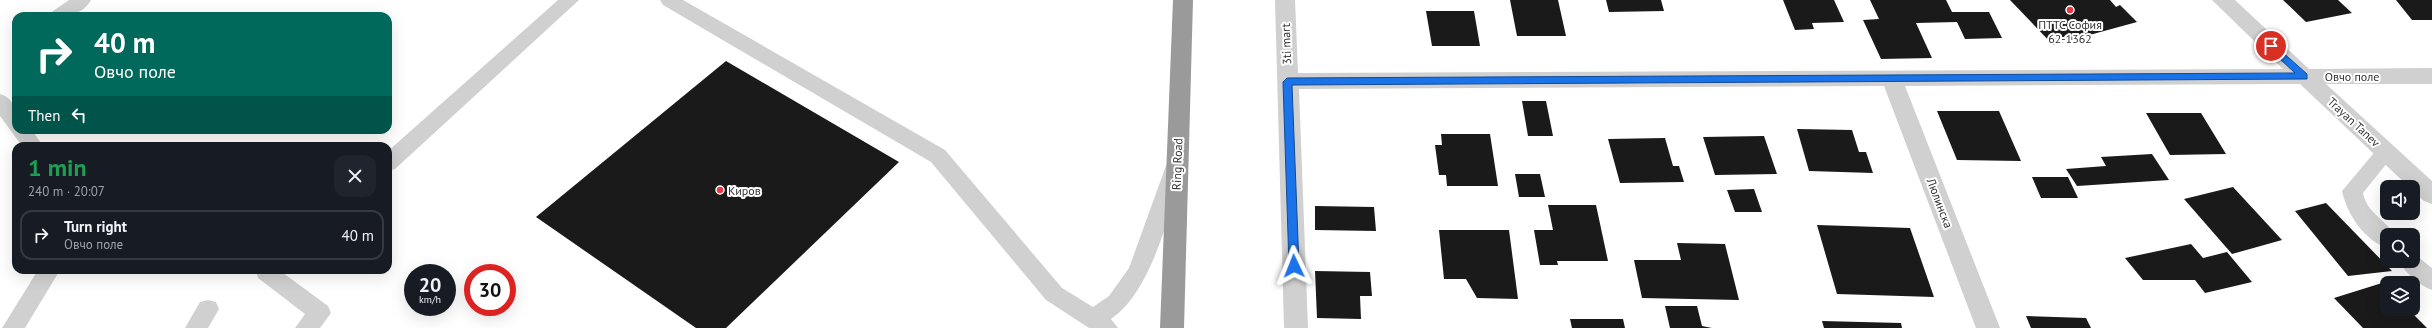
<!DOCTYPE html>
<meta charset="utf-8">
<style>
:root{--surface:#171b24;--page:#20242c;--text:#f1f3f6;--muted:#9ea1a6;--line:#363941}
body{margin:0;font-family:"PT Sans",sans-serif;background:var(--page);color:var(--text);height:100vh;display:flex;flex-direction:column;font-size:15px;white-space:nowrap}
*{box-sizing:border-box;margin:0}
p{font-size:13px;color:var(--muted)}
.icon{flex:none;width:22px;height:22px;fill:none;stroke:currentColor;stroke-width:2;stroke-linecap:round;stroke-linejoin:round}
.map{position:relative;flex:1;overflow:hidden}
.side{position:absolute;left:12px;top:142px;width:380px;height:132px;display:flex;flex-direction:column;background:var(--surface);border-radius:12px;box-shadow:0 4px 16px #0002}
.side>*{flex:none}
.guide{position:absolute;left:12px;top:12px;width:380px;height:122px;border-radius:12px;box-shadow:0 4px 16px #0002;background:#00695c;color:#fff;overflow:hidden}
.fabs{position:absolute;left:2380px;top:180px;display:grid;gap:8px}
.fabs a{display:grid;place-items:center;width:40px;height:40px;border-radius:8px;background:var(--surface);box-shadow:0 4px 16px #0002;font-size:20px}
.speed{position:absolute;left:404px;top:264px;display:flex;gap:8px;font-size:20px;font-weight:700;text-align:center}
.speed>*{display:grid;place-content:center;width:52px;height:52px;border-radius:50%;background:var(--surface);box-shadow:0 4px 16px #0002;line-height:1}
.speed small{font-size:10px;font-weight:400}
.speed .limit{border:6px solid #d22;background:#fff;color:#111}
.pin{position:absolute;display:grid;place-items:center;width:34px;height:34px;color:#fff;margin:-17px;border:2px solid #fff;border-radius:50%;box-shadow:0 1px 4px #0007}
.me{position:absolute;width:44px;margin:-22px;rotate:358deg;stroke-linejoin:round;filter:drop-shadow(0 0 3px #0008)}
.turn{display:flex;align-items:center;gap:14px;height:84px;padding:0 16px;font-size:18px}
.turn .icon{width:52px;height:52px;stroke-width:2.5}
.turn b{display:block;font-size:28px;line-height:34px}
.then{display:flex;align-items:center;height:38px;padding:0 16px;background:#0003;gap:8px;font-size:15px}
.round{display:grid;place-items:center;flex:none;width:42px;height:42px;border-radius:12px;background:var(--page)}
.head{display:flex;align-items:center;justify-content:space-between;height:68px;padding:0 16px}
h1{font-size:24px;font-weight:800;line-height:30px;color:#1e9e55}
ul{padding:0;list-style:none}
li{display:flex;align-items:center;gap:12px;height:50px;margin:0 8px 6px;padding:0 8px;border:2px solid var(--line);border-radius:12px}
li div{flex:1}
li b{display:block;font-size:15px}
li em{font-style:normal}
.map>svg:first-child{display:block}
.building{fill:#1a1a1a}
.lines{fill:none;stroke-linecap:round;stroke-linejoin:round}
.lane{fill:#d0d0d0;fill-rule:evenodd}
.street{fill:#d0d0d0;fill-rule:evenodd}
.highway{fill:#9a9a9a;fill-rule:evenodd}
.route{fill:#1a73e8;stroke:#114b97}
.poi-dot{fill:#e63946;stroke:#fff;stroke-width:1.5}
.labels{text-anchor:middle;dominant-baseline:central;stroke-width:4;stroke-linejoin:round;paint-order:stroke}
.poi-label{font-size:12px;fill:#333;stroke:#fff}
.street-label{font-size:12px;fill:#333;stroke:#fff}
</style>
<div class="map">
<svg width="2432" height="328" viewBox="0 0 2432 328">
<rect width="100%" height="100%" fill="#fff"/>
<!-- building -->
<path class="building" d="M1510,0H1558L1566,36H1517Z
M1606,0H1661L1664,11L1609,12Z
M1783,0H1834L1844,22L1812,23L1814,29L1795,30Z
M1870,0H1946L1952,12H1989L2002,38L1965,39L1957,22L1916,23L1932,58L1881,59L1863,20L1879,19Z
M2010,0H2110L2116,7L2120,5L2137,22L2053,45Z
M2283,0H2338L2352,13L2306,22Z
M2396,0H2432V20H2412Z
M1426,11H1474L1480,46H1432Z
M726,61L899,162L726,328H696L536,217Z
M1522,101H1546L1553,136H1528Z
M1937,111H1999L2021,161L1957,160Z
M2146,113H2201L2226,154L2170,155Z
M1797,129L1852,130L1859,152H1866L1873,173L1809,171Z
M1441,134H1490L1498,186H1447L1446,175H1439L1435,145H1442Z
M1764,136L1777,174L1715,175L1703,137Z
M1665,138L1673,166H1679L1684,182L1620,183L1608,139Z
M2152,154L2169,180L2077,186L2066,169L2106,166L2101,157Z
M1515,174H1540L1545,197H1519Z
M2032,177H2068L2078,198H2041Z
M2233,187L2282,240L2232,254L2184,199Z
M1754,189L1762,212H1735L1727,190Z
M2326,203L2392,271L2348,276L2295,211Z
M1548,205H1596L1608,261H1557L1558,265H1540L1534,230H1553Z
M1315,206L1374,207L1376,231L1315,230Z
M1817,225L1910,228L1934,297L1837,294Z
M1439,230H1509L1518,299L1477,298L1466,279H1444Z
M1677,243L1725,244L1739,300L1642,298L1634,260H1681Z
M2191,244L2203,258L2227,252L2252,282L2205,293L2195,280H2143L2125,258Z
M1315,271L1370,272L1372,296H1360L1361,319L1317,318Z
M2382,283L2387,288V309H2408L2427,328H2363L2334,298Z
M1665,306H1697L1702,326L1712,328H1670Z
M2026,316L2086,318L2091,328H2031Z
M1570,319H1623L1625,328H1572Z
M1822,321L1901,323L1902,328H1824Z"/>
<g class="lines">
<!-- lane -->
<path class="lane" d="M69,0H91C82,16 66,16 50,16L53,11Z
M558,0H579L395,169L388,171V151Z
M660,0H683L945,150L1062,288L1093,307L1109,296L1129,268L1167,163L1174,161L1181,163L1184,169C1168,215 1152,291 1111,319L1118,328H1089L1046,300L931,162L663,5Z
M0,94C17,99 16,115 16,130H32L43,146H22L0,116Z
M2386,144L2393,147L2396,152L2363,193C2367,213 2385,219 2395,235H2387V248C2364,240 2347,214 2342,191L2379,147Z
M2413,253L2432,268V290C2420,286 2405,273 2399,261H2413Z
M38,270H60L25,328H2Z
M256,270H279L328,306L331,313L320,328H295L305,314L258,278Z
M208,300L216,302L219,309L208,328H185L200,302Z"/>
<!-- street -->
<path class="street" d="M1275,0H1295L1298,73L2283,69L2212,0H2235L2309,69L2432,68V84H2326L2432,181V204L2424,201L2413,191V187H2409L2300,84L1905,86L2000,328H1976L1884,86L1299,89L1308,328H1284Z"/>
<!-- highway -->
<path class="highway" d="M1173,0H1193L1184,328H1160Z"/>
</g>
<!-- route -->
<path class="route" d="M2271,42L2307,74V79L1292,85L1299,266L1294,270L1289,266L1283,82L1287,78L2295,73L2268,48V43Z"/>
<!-- markers -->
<g class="poi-dot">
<circle cx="2070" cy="10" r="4"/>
<circle cx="720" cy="190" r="4"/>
</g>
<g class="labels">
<!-- poi labels -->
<g class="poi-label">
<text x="2070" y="24">ПТТС София<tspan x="2070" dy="14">62-1362</tspan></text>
<text x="728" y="190" text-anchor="start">Киров</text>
</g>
<!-- street labels -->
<g class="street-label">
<text transform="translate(1286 44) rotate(-92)">3ti mart</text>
<text x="2352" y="76">Овчо поле</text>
<text transform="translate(2354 122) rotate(43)">Trayan Tanev</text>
<text transform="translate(1177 164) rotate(-88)">Ring Road</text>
<text transform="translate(1940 203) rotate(69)">Люлинска</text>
</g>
</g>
</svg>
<div class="fabs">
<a><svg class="icon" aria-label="sound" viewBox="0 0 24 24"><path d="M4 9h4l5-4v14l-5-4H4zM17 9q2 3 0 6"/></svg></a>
<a><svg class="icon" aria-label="search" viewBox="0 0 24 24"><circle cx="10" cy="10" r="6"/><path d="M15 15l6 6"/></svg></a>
<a><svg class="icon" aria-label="layers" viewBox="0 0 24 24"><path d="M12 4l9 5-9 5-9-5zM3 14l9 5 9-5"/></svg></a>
</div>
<div class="speed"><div>20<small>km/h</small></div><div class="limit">30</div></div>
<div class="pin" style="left:2271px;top:46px;background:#d93025"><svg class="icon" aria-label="arrive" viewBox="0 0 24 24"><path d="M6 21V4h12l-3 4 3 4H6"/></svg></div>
<svg class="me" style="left:1294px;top:266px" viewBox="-20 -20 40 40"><path d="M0-17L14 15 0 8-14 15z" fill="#1a73e8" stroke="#fff" stroke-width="4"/></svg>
<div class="guide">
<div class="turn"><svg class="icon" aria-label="right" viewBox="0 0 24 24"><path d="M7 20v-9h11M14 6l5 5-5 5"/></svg><div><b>40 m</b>Овчо поле</div></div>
<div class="then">Then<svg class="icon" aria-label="left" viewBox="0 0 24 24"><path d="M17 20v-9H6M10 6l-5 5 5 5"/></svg></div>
</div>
<section class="side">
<div class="head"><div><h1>1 min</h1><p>240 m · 20:07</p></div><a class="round"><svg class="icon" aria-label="close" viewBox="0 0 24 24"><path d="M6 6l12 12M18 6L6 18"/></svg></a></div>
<ul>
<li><svg class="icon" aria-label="right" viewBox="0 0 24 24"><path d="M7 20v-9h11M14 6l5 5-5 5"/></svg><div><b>Turn right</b><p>Овчо поле</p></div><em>40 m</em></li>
</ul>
</section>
</div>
